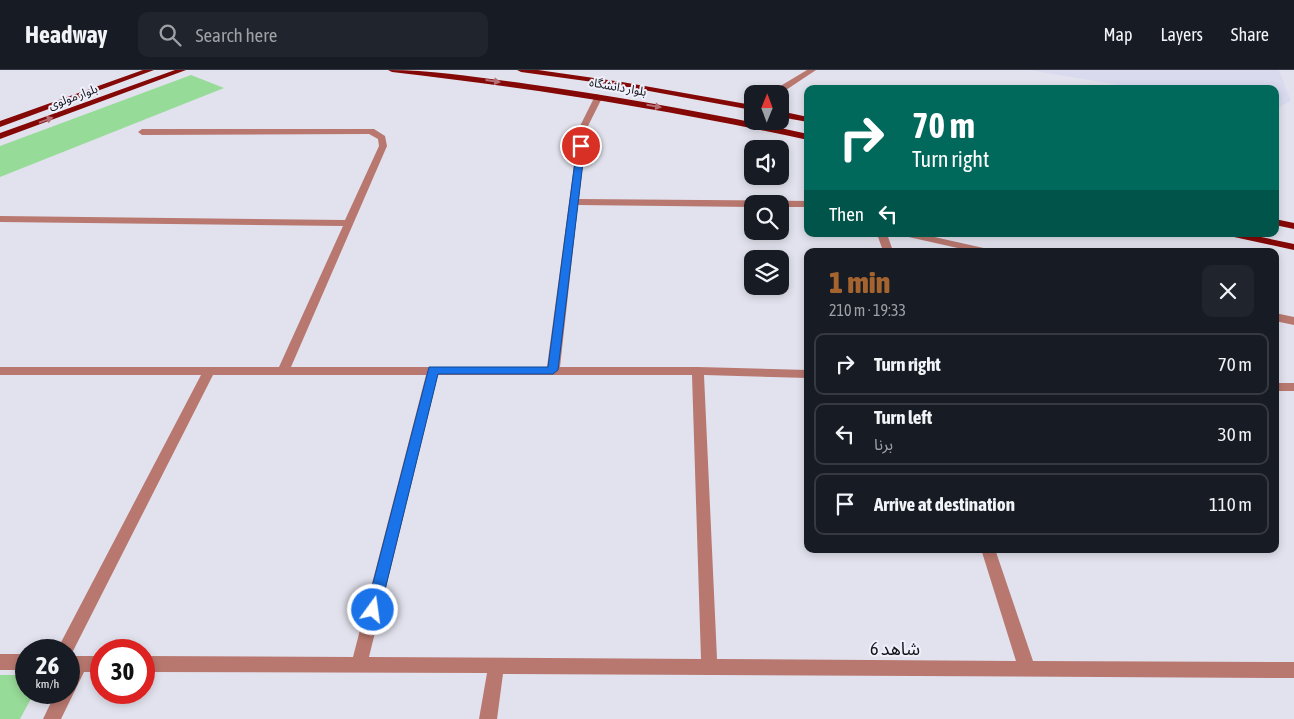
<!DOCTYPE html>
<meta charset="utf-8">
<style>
:root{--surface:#171b24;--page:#20242c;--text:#f1f3f6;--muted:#9ea1a6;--line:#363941;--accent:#a5642f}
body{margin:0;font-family:"Asap Condensed","Noto Sans Arabic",sans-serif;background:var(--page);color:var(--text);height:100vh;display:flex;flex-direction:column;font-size:19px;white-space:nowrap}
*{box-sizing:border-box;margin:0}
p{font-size:16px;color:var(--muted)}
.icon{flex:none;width:28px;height:28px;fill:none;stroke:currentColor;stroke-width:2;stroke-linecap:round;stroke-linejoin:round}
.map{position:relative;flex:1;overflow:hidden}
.drawer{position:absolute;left:804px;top:178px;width:475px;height:305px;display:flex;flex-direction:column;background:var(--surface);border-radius:10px;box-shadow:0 2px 8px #0003}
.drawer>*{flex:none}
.top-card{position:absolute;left:804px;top:15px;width:475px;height:152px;border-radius:10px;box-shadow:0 2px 8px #0003;background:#00695c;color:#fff;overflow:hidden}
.needle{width:32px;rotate:1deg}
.buttons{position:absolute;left:744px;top:15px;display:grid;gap:10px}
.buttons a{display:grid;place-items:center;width:45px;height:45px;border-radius:10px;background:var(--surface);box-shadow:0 2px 8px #0003;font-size:25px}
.speed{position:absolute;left:15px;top:569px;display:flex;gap:10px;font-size:25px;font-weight:700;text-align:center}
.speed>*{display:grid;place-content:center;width:65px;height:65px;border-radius:50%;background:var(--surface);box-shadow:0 2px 8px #0003;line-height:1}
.speed small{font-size:12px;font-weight:400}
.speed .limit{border:8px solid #d22;background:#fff;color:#111}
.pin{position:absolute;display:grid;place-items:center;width:42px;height:42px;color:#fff;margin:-21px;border:2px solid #fff;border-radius:50%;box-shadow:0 1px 5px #0007}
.me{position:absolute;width:55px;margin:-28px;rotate:14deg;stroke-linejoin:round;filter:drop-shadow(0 0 4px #0008)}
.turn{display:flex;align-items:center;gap:18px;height:105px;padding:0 25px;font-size:22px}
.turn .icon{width:65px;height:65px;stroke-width:2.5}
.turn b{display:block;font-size:35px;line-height:42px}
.then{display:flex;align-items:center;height:48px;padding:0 25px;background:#0003;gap:10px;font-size:19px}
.round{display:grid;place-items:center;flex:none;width:52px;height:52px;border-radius:10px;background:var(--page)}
.headline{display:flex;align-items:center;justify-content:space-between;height:85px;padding:0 25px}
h1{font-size:30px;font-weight:800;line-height:38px;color:var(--accent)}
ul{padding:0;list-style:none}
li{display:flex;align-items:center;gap:15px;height:62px;margin:0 10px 8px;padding:0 15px;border:2px solid var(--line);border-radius:10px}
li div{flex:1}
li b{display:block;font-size:19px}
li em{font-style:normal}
header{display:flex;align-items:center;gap:30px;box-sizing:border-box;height:70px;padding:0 25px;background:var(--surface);border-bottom:1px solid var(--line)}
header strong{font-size:24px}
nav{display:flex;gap:28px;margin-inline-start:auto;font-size:18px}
.search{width:350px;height:45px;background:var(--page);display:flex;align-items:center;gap:12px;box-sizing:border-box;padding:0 18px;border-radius:10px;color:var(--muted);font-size:19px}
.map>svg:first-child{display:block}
.built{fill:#d9daee}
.green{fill:#97db98}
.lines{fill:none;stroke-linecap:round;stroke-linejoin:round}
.minor{fill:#b8786f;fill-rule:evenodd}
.major{fill:#840806;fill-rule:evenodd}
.oneway{fill:#b47075}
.route{fill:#1a73e8;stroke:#114b97}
.labels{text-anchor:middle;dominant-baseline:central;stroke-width:4;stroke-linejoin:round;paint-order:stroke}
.far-street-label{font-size:12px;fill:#131317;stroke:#eff0fc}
.near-street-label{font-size:18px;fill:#131317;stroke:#eff0fc}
</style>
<header>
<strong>Headway</strong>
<div class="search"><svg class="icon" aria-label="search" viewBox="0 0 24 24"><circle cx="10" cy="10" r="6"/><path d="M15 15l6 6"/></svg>Search here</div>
<nav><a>Map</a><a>Layers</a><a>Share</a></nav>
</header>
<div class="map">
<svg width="1294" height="649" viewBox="0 0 1294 649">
<rect width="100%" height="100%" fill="#e2e2ee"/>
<!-- built -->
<path class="built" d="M1029,0H1279L1291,31L1275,39V19H1143Z"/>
<!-- green -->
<path class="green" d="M191,5L224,18L0,107V76Z
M0,605H26V622L34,623L20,649H0Z"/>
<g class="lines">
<!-- minor -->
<path class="minor" d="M807,0H816L783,22H777V18Z
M596,24L603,26L587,58L579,129L808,131V137H780V134H752V137L578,135L560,297H698L808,300V308L704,305L717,589L1016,591L981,479H995L1033,591L1294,592V608L503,604L497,649H479L487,603L144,602V586L353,587L426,305H213L71,585L69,586V580H57L201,305H0V297H279L343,156L0,152V146L345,150L379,76L378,69L369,64L142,65L138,62L142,59H374L385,66L387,76L291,297H547L579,58ZM438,305H692L701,589L369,587Z
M877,164H887L893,181H883Z
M903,164H921L988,179L989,181H971L904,166Z
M1275,243L1294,247V255L1275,251Z
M1275,313H1294V321H1275Z
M0,584H26V600H0Z
M69,586H101V602H84L61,649H43L56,622H69Z"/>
<!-- major -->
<path class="major" d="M143,0H154L0,57V51Z
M175,0H186L0,69V63Z
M388,0C435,0 481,8 528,14C622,27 715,44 808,64V70C670,40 532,18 392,2Z
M517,0H538L622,12L752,35V40L622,16L521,2Z
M780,41L808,47V52L780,47Z
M1275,149L1294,153V159L1275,155Z
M1229,164H1247L1294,174V180L1234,167Z"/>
</g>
<!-- one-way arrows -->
<defs><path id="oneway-solid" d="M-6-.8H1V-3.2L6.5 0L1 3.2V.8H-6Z" transform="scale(1.25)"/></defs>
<g class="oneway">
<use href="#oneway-solid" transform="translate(493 11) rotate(8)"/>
<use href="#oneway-solid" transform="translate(654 36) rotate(10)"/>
<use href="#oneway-solid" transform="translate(46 50) rotate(-20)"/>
</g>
<!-- route -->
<path class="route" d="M581,74L585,76L558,300L553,304H438L380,540L378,544L373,546L368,544L366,540L429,297H548L577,76Z"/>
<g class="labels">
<!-- far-street labels -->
<g class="far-street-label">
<text transform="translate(618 17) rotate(10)">بلوار دانشگاه</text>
<text transform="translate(73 27) rotate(-20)">بلوار مولوی</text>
</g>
<!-- near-street labels -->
<g class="near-street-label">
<text x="895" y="578">شاهد 6</text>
</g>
</g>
</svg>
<div class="buttons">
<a><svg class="needle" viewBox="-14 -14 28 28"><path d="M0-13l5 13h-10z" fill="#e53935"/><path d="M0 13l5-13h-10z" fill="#9ea1a6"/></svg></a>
<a><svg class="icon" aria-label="sound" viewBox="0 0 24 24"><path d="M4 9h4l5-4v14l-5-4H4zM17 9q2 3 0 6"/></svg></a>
<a><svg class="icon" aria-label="search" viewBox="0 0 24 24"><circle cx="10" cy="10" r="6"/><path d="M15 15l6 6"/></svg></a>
<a><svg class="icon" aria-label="layers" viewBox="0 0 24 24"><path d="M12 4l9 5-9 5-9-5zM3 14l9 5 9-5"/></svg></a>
</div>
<div class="speed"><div>26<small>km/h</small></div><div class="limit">30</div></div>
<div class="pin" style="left:581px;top:76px;background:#d93025"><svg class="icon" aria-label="arrive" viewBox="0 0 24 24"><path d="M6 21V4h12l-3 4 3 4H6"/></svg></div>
<svg class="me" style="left:373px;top:540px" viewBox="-20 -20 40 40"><circle r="17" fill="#1a73e8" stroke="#fff" stroke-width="3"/><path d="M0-11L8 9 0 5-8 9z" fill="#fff"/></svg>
<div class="top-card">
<div class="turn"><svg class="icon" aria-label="right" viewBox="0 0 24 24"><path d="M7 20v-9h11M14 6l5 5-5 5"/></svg><div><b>70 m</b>Turn right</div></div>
<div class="then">Then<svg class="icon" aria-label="left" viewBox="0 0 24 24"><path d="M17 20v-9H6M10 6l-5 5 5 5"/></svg></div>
</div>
<section class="drawer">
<div class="headline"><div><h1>1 min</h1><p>210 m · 19:33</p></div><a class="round"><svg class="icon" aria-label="close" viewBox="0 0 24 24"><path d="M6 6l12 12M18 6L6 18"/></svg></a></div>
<ul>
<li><svg class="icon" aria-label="right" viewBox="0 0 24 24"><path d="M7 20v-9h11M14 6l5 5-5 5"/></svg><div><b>Turn right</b></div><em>70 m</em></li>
<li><svg class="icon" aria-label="left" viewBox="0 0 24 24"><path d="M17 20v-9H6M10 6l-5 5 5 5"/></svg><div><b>Turn left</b><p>برنا</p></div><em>30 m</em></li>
<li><svg class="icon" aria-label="arrive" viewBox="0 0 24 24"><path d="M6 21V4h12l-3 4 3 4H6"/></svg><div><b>Arrive at destination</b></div><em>110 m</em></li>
</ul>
</section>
</div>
